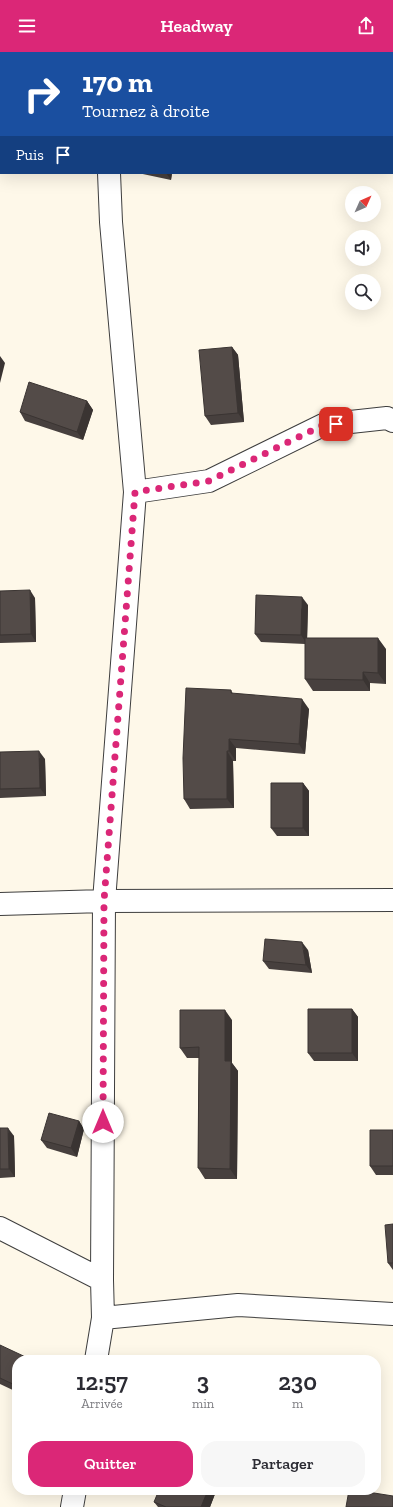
<!DOCTYPE html>
<html lang="fr">
<meta charset="utf-8">
<style>
:root{--surface:#fff;--page:#f7f7f7;--text:#2b2b33;--muted:#7c7c81;--accent:#db2777}
body{margin:0;font-family:"Zilla Slab",serif;background:var(--page);color:var(--text);height:100vh;display:flex;flex-direction:column;font-size:15px;white-space:nowrap}
*{box-sizing:border-box;margin:0}
p{font-size:13px;color:var(--muted)}
.icon{flex:none;width:22px;height:22px;fill:none;stroke:currentColor;stroke-width:2;stroke-linecap:round;stroke-linejoin:round}
.map{position:relative;flex:1;overflow:hidden}
.drawer{position:absolute;left:12px;top:1303px;width:369px;height:140px;display:flex;flex-direction:column;background:var(--surface);border-radius:16px;box-shadow:0 4px 16px #0002}
.drawer>*{flex:none}
.guide{position:absolute;left:0px;top:0px;width:393px;height:122px;box-shadow:0 4px 16px #0002;background:#1a4fa0;color:#fff;overflow:hidden}
.needle{width:26px;rotate:45deg}
.controls{position:absolute;left:345px;top:134px;display:grid;gap:8px}
.controls a{display:grid;place-items:center;width:36px;height:36px;border-radius:50%;background:var(--surface);box-shadow:0 4px 16px #0002;font-size:20px}
.pin{position:absolute;display:grid;place-items:center;width:34px;height:34px;color:#fff;margin:-17px;border-radius:8px;box-shadow:0 2px 6px #0006}
.me{position:absolute;width:44px;margin:-22px;rotate:0deg;stroke-linejoin:round;filter:drop-shadow(0 0 3px #0008)}
.turn{display:flex;align-items:center;gap:14px;height:84px;padding:0 16px;font-size:18px}
.turn .icon{width:52px;height:52px;stroke-width:2.5}
.turn b{display:block;font-size:28px;line-height:34px}
.then{display:flex;align-items:center;height:38px;padding:0 16px;background:#0003;gap:8px;font-size:15px}
.eta{display:flex;justify-content:space-evenly;align-items:center;height:68px;text-align:center}
.eta b{font-size:24px;font-weight:600;line-height:28px}
.button{display:flex;gap:8px;margin-top:auto;padding:8px 16px}
.button a{flex:1;height:46px;border-radius:16px;background:var(--accent);color:#fff;font-size:16px;font-weight:600;line-height:46px;text-align:center}
.button a+a{background:var(--page);color:var(--text)}
header{display:flex;justify-content:space-between;align-items:center;height:52px;padding:0 16px;background:var(--accent);color:#fff;font-size:18px;font-weight:600}
.map>svg:first-child{display:block}
.lines{fill:none;stroke-linecap:round;stroke-linejoin:round}
.minor-casing{stroke:#3e3e3e;stroke-width:24}
.minor{stroke:#fff;stroke-width:22}
.wall{fill:#47403e}
.shaded-wall{fill:#3a3432}
.building{fill:#534b48;stroke:#3a3432}
.route{stroke:#db2777;stroke-width:7;stroke-dasharray:0 12.6}
</style>
<header><svg class="icon" aria-label="menu" viewBox="0 0 24 24"><path d="M4 6h16M4 12h16M4 18h16"/></svg>Headway<svg class="icon" aria-label="share" viewBox="0 0 24 24"><path d="M12 15V3M7 8l5-5 5 5M5 13v7h14v-7"/></svg></header>
<div class="map">
<svg width="393" height="1455" viewBox="0 0 393 1455">
<rect width="100%" height="100%" fill="#fef8e9"/>
<g class="lines">
<!-- minor casing -->
<g class="minor-casing">
<path id="minor" d="M104,0V1
M160,0L201,1
M392,58L393,59
M135,440L209,429L323,373L387,366L393,369
M0,852L104,849L393,848
M0,1176L102,1228
M103,1266L238,1253L393,1262
M96,1308L103,1266L102,1228L104,849L135,440L111,170L109,121
M72,1455L75,1438"/>
</g>
<!-- minor -->
<use href="#minor" class="minor"/>
</g>
<!-- wall -->
<path class="wall" d="M138,121H172L171,128Z
M232,295L238,303L244,370L211,373L205,364Z
M87,349L93,358L83,388L25,369L20,360Z
M0,539L35,546L36,590L0,591Z
M308,553L307,586L386,597V632L370,631V639H313L305,627V592L261,590L255,582Z
M231,638L233,642L309,657L305,702L236,696V709H233L234,756L190,757L184,747Z
M0,700L45,707L46,744L0,746Z
M303,731L309,739V784H277L271,776Z
M308,898L312,921L269,917L263,909Z
M352,957L358,965V1009H314L308,1001Z
M232,968V1011L238,1019L237,1127H205L198,1116L199,1006H187L180,996Z
M79,1069L84,1077L77,1105L47,1096L41,1088Z
M0,1076L14,1084L15,1125L0,1126Z
M393,1078V1123H376L370,1114Z
M393,1172V1218L388,1211Z
M0,1293L17,1308V1340L0,1332Z
M215,1442L210,1455H158L154,1450Z"/>
<!-- shaded-wall -->
<path class="shaded-wall" d="M166,121H172L171,128Z
M232,295L238,303L244,370L238,361Z
M0,304L5,311L0,331Z
M87,349L93,358L83,388L77,380Z
M30,538L35,546L36,590L31,582Z
M302,545L308,553L307,592L301,583Z
M378,586L386,597V632L378,621Z
M363,620L370,631V639L363,628Z
M302,647L309,657L305,702L299,692Z
M229,687L236,696V709L229,699Z
M39,699L45,707L46,744L40,736Z
M227,699L233,709L234,756L227,747Z
M303,731L309,739V784L303,776Z
M302,890L308,898L312,921L306,913Z
M352,957L358,965V1009L352,1001Z
M225,958L232,968V1011L238,1019L237,1127L230,1117L225,1009Z
M79,1069L84,1077L77,1105L71,1096Z
M8,1076L14,1084L15,1125L9,1117Z
M208,1438H212L215,1442L210,1455H201Z"/>
<!-- building -->
<path class="building" d="M232,295L238,361L205,364L199,298Z
M29,330L87,349L77,380L20,360Z
M30,538L31,582L0,583V539Z
M256,543L302,545L301,583L255,582Z
M305,586H378V621L363,620V628L305,627Z
M186,636L231,638V641L302,647L299,692L229,687V699H227V747H184L183,706Z
M39,699L40,736L0,737V700Z
M271,731H303V776H271Z
M265,887L302,890L306,913L263,909Z
M308,957H352V1001H308Z
M180,958H225V1009H231L230,1117L198,1116L199,995L180,996Z
M49,1061L79,1069L71,1096L41,1088Z
M0,1076H8L9,1117H0Z
M370,1078H393V1114H370Z
M393,1172V1211H388L385,1173Z
M0,1293L32,1308H17V1334L0,1326Z
M159,1438H208L201,1455H166L154,1450Z
M349,1438H355L393,1444V1455H346Z"/>
<g class="lines">
<!-- route -->
<path class="route" d="M103,1070L104,849L135,440L209,429L323,373L336,372"/>
</g>
</svg>
<div class="controls">
<a><svg class="needle" viewBox="-14 -14 28 28"><path d="M0-13l5 13h-10z" fill="#e53935"/><path d="M0 13l5-13h-10z" fill="#7c7c81"/></svg></a>
<a><svg class="icon" aria-label="sound" viewBox="0 0 24 24"><path d="M4 9h4l5-4v14l-5-4H4zM17 9q2 3 0 6"/></svg></a>
<a><svg class="icon" aria-label="search" viewBox="0 0 24 24"><circle cx="10" cy="10" r="6"/><path d="M15 15l6 6"/></svg></a>
</div>
<div class="pin" style="left:336px;top:372px;background:#d93025"><svg class="icon" aria-label="arrive" viewBox="0 0 24 24"><path d="M6 21V4h12l-3 4 3 4H6"/></svg></div>
<svg class="me" style="left:103px;top:1070px" viewBox="-20 -20 40 40"><circle r="19" fill="#fff"/><path d="M0-13L10 11 0 6-10 11z" fill="#db2777"/></svg>
<div class="guide">
<div class="turn"><svg class="icon" aria-label="right" viewBox="0 0 24 24"><path d="M7 20v-9h11M14 6l5 5-5 5"/></svg><div><b>170 m</b>Tournez à droite</div></div>
<div class="then">Puis<svg class="icon" aria-label="arrive" viewBox="0 0 24 24"><path d="M6 21V4h12l-3 4 3 4H6"/></svg></div>
</div>
<section class="drawer">
<div class="eta">
<div><b>12:57</b><p>Arrivée</p></div>
<div><b>3</b><p>min</p></div>
<div><b>230</b><p>m</p></div>
</div>
<div class="button"><a>Quitter</a><a>Partager</a></div>
</section>
</div>
